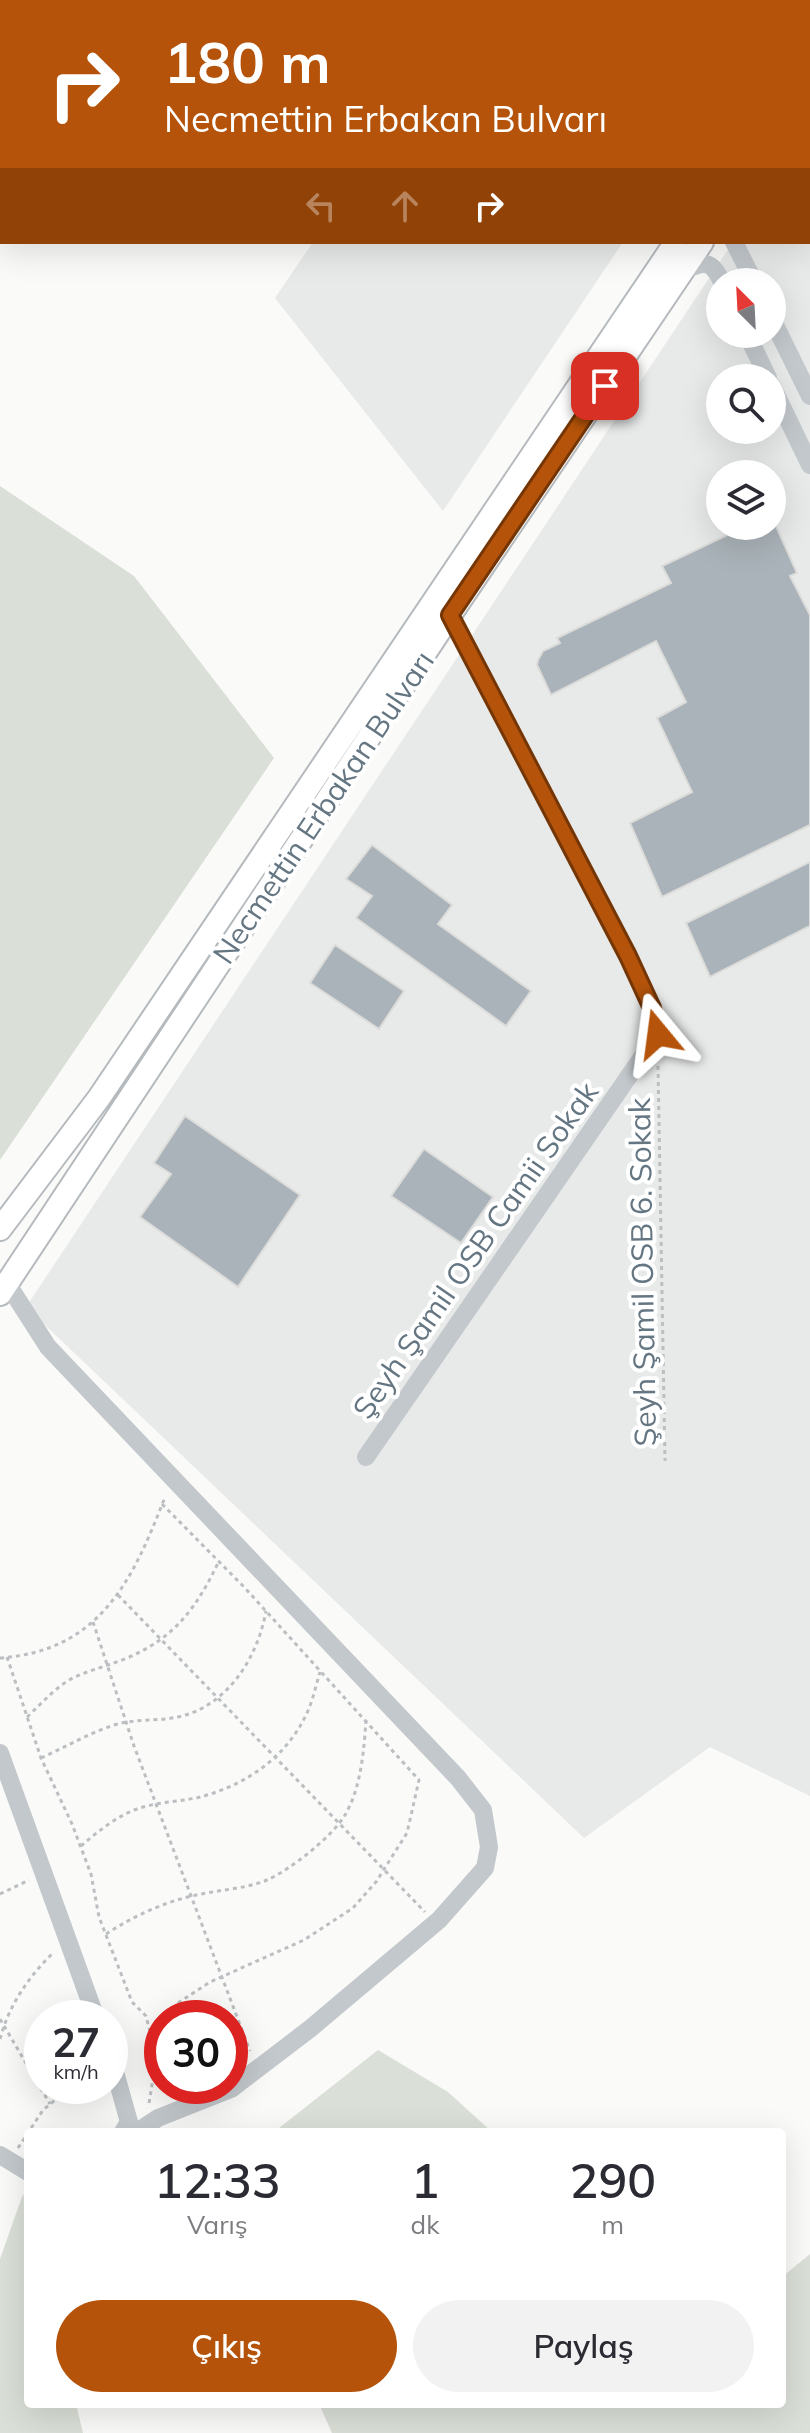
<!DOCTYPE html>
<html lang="tr">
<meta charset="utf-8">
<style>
:root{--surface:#fff;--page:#f2f2f3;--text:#2b2b33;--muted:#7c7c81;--accent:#b45309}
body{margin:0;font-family:Mulish,sans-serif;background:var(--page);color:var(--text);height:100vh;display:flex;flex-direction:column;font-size:30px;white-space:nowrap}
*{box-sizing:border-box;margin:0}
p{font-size:26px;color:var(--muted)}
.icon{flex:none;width:44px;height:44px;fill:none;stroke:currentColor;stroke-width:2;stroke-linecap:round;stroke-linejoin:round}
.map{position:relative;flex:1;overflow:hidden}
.side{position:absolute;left:24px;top:2128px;width:762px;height:280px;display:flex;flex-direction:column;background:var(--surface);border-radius:8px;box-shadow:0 8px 32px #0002}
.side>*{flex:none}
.top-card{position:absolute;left:0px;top:0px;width:810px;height:244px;box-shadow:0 8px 32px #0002;background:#b45309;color:#fff;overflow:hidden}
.needle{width:52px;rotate:336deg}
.buttons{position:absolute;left:706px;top:268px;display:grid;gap:16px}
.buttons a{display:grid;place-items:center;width:80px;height:80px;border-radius:50%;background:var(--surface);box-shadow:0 8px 32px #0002;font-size:40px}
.speed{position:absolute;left:24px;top:2000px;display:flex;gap:16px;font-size:40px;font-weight:700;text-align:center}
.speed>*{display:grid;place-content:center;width:104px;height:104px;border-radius:50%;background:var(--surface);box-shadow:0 8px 32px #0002;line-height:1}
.speed small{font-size:20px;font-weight:400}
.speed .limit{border:12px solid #d22;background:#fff;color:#111}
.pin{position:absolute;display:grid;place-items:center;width:68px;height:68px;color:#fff;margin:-34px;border-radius:16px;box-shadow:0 4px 12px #0006}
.me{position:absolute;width:88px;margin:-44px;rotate:344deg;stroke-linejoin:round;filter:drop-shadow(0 0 6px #0008)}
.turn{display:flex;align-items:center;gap:28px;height:168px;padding:0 32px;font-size:36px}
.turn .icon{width:104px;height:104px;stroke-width:2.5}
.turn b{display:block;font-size:56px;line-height:68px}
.lanes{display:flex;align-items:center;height:76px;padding:0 32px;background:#0003;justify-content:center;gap:40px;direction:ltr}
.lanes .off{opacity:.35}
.eta{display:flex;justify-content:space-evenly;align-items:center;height:136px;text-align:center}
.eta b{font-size:48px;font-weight:600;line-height:56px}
.action{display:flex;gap:16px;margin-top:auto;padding:16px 32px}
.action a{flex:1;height:92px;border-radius:48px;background:var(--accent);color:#fff;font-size:32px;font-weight:600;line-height:92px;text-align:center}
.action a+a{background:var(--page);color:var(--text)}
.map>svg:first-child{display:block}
.built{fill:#e8e9e9;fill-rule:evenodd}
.green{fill:#dadfd7}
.building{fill:#aab3b9;stroke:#dcdcda;stroke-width:2}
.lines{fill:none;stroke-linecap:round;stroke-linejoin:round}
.major-casing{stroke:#b5babe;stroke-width:26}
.path{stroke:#bbbfc2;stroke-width:3;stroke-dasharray:4 4;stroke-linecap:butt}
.minor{stroke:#c3c8cc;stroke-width:18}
.major{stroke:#fff;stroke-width:22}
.route-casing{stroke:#753606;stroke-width:20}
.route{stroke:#b45309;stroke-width:14}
.labels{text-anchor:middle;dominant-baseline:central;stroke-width:8;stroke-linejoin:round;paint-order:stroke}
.street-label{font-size:30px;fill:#657683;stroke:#fff}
</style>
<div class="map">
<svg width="810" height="2433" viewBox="0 0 810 2433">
<rect width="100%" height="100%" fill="#fafaf8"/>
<!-- built -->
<path class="built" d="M309,0H785L784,2H307Z
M810,128V1796L710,1747L584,1838L26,1307L733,242H808V131ZM720,282H772V334H720ZM720,378H772V430H720ZM720,474H772V526H720Z
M313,242H623L443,511L275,298Z"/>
<!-- green -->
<path class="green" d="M0,486L134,576L274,758L0,1160Z
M378,2050L448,2092L492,2132H274Z
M23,2194L28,2214V2404H76L83,2433H0V2259Z
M810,2254V2433H332L319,2404H782V2277Z"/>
<!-- building -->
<path class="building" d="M746,526H776L797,573L790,576L810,615V825L662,897L630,823L692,792L657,718L686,702L656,641L551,695L537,665L538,660L543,651L560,643L557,638L671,583L662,566Z
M372,845L452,905L438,924L531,991L506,1026L356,918L372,896L346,879Z
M810,862V926L710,977L686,923Z
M335,945L404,991L379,1029L310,983Z
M185,1116L300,1195L238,1287L140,1217L171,1174L154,1163Z
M424,1149L493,1197L461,1243L391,1196Z"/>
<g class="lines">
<!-- major casing -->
<g class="major-casing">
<path id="major" d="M808,50L810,47
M808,87L810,84
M0,1229L99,1098L676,242
M0,1294L450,615L702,242"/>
</g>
<!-- path -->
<path class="path" d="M658,1066L665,1461
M162,1504L245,1588L419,1780L407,1833L376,1882L353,1908L304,1940L210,1982L178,2003L165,2018
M118,1595L425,1912
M93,1622L134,1746L250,2051
M7,1657L41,1758L72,1824L91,1874L99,1917L132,2002L146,2016L154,2047L152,2085L149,2103
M0,1658C100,1651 133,1580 165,1497
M27,1717C41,1704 53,1690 69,1680C88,1670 108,1666 127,1658C175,1638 197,1607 219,1561
M41,1758C66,1747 89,1733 114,1725C137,1718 159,1722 182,1716C229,1704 258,1656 266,1611
M81,1846C97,1832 117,1816 137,1809C159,1801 183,1802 204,1796C249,1783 287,1756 307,1713C313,1700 316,1685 320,1672
M0,1894L29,1880
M106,1934C137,1914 170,1899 207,1893C227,1889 248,1888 267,1880C290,1870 332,1837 345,1815C361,1788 364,1750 366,1720
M0,2019L50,2104
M150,2031L162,2021
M0,2039C9,2005 29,1976 54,1952
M18,2148L43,2110L72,2086"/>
<!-- minor -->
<path class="minor" d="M532,0L534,2
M734,242L754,282
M682,271C704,262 710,258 722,282
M772,319L810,396
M747,334L768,378
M772,386L810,465
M7,1283L48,1347L458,1778L483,1810L489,1847L485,1868L439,1920L311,2028L231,2089L158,2118L137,2132
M366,1457L658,1034L652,1008L628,956L450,615
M0,1753L96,2018
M110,2054L129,2122L123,2132
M0,2155L28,2172"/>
<!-- major -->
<use href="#major" class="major"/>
</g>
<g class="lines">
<!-- route casing -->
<g class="route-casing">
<path id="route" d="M605,386L450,615L628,956L652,1008L658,1034"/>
</g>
<!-- route -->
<use href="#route" class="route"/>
</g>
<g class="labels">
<!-- street labels -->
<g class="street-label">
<text transform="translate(323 807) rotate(-56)">Necmettin Erbakan Bulvarı</text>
<text transform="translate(475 1250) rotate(-55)">Şeyh Şamil OSB Camii Sokak</text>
<text transform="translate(642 1272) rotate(-91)">Şeyh Şamil OSB 6. Sokak</text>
</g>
</g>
</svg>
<div class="buttons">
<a><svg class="needle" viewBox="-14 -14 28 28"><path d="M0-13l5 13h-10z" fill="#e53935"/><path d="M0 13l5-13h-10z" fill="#7c7c81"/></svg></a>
<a><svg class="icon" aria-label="search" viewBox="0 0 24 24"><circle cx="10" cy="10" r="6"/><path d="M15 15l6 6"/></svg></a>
<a><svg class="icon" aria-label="layers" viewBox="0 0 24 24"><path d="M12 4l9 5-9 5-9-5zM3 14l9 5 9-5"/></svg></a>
</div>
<div class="speed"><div>27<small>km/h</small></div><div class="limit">30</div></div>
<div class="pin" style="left:605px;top:386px;background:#d93025"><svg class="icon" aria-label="arrive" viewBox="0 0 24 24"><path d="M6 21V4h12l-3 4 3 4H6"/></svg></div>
<svg class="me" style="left:658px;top:1034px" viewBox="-20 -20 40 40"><path d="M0-17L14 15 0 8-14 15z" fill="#b45309" stroke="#fff" stroke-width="4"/></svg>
<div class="top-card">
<div class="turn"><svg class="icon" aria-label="right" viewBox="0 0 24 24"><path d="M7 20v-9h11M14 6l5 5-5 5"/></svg><div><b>180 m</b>Necmettin Erbakan Bulvarı</div></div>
<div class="lanes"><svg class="icon off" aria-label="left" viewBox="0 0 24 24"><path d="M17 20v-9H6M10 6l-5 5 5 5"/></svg><svg class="icon off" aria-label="ahead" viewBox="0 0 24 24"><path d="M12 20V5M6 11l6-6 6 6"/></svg><svg class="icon" aria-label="right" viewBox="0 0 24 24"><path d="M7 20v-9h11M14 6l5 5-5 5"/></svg></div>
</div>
<section class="side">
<div class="eta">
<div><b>12:33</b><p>Varış</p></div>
<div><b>1</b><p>dk</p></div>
<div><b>290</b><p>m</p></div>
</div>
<div class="action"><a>Çıkış</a><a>Paylaş</a></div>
</section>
</div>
